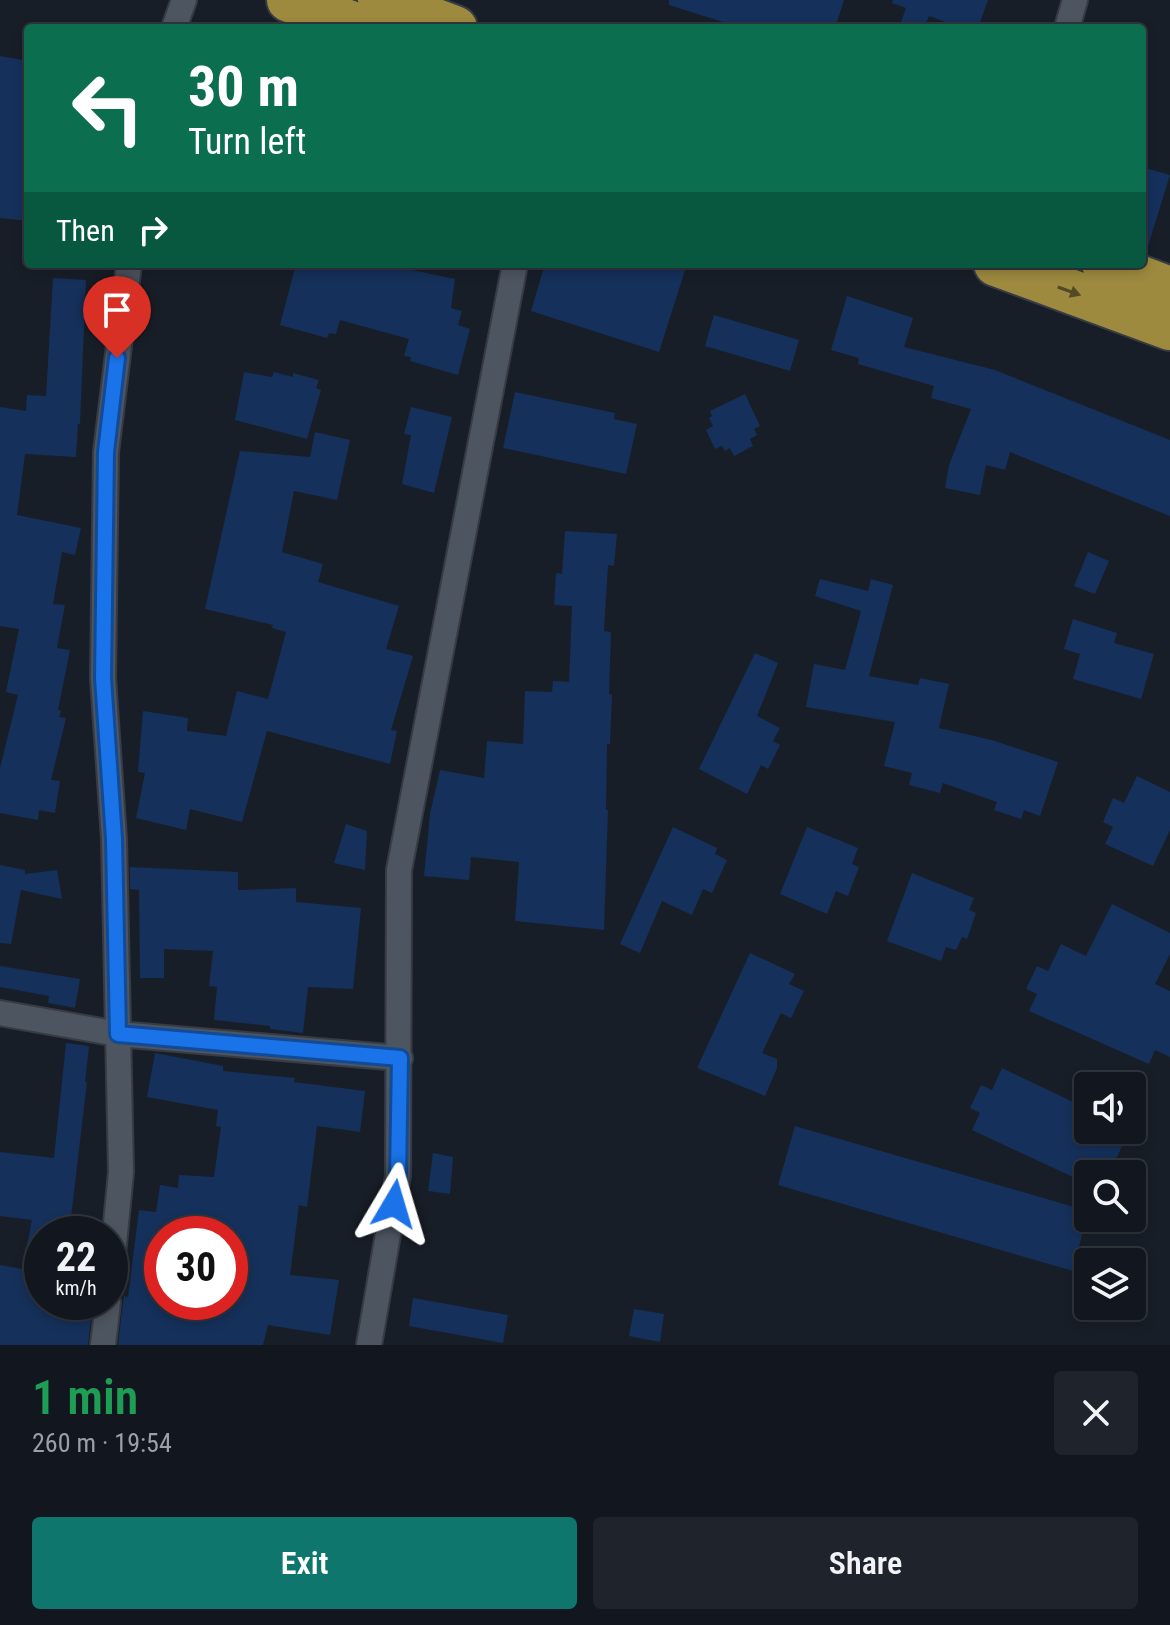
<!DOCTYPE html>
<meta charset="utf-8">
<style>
:root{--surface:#12161e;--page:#1f232b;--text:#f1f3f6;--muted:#9c9fa4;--line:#31353c;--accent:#0f766e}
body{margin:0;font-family:"Roboto Condensed",sans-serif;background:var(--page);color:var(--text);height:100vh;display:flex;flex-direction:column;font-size:30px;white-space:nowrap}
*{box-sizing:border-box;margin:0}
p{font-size:26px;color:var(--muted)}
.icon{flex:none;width:44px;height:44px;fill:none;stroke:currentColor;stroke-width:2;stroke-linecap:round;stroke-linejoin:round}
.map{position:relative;height:1345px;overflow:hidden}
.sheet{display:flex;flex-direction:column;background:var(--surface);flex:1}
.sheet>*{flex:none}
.hud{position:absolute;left:24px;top:24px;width:1122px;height:244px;border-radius:8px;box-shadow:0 4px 12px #0003,0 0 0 2px var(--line);background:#0b6e4f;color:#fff;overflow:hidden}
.fabs{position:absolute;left:1074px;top:1072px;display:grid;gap:16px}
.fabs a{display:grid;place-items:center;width:72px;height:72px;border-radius:8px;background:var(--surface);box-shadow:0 4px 12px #0003,0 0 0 2px var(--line);font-size:40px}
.speed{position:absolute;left:24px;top:1216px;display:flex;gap:16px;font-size:40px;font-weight:700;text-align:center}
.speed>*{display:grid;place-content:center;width:104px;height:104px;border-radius:50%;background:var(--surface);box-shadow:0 4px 12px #0003,0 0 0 2px var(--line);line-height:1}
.speed small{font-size:20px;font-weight:400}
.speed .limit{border:12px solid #d22;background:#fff;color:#111}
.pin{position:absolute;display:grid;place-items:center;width:68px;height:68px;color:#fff;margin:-82px -34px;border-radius:50% 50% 50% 0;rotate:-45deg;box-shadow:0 0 8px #0007}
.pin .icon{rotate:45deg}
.me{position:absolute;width:88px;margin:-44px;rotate:7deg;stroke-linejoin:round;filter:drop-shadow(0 0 6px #0008)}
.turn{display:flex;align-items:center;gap:28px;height:168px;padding:0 32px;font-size:36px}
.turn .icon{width:104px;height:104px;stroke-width:2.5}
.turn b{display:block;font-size:56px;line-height:68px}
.then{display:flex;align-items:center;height:76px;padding:0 32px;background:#0003;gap:16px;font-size:30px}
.round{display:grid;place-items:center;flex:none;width:84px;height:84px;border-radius:8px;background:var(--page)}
.overview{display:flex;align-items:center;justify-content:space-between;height:136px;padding:0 32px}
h1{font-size:48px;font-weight:600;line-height:60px;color:#1e9e55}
.button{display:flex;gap:16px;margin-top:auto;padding:16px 32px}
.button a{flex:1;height:92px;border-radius:8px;background:var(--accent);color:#fff;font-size:32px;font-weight:600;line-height:92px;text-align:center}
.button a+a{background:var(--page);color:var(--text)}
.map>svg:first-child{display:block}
.building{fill:#15305a;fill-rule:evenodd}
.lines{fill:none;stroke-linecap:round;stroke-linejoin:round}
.street-casing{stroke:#373b44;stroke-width:28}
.highway-casing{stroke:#373b44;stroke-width:48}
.street{stroke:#4d5560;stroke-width:24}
.highway{stroke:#9d8a3e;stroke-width:44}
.oneway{fill:#524925}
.route-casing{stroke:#114b97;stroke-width:20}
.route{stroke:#1a73e8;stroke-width:14}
</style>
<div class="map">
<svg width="1170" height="1345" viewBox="0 0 1170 1345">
<rect width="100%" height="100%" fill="#181e28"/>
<!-- building -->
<path class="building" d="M669,0H844L835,28H772L752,22L750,28H742L669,5Z
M893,0H988L978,28H962L929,16L924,28H899L906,8L892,3Z
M0,56L28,61V156L23,184L28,185V221L0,218Z
M1142,167L1170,175L1147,249L1142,248Z
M296,264H383L455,279L451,308L462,311L458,325L470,329L458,375L410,361L411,357L404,356L409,339L340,320L336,334L329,333L327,338L280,325Z
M545,264H687L659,352L531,311Z
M53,278L86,280L80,424H78L76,457L25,454L17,515L81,528L75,555L62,552L53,604L65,605L57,648L70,650L58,710L61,711L59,717L66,718L51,780L60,781L55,813L39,810L38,820L0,813V768L18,695L6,692L19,629L0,626V407L26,411L27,395L46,396Z
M847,296L913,318L904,347L995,370L1170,440V516L1010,452L1005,470L986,465L980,495L945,488L949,465L971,409L931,398L934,386L858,364L859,358L831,350Z
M714,315L799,340L790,371L705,346Z
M244,372L272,377L274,372L293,377V373L319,380L316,388L321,390L307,439L235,420Z
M515,392L615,413L614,419L637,424L626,474L503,448Z
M745,394L760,426L754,429L757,435L750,439L753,446L734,456L730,448L725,451L722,446L715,449L706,430L713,426L709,418L712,416L710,411Z
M411,407L452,417L434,493L402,484L411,435L404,434Z
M315,432L350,440L337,500L294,491L282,552L323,564L318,582L399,606L386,649L413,656L391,730L397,731L390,764L267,731L242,822L190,809L186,830L136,818L145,773L138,772L143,711L188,718L187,731L226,736L237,691L268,699L286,632L272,628L273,625L205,609L240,451L310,457Z
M565,531L617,534L614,566L608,565L604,631L611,632L609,694L612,695L610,744H607L606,810H608L604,930L515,921L519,862L471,857L469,880L424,876L430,814L440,770L484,778L487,741L523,744L525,691L552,692L553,681L569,682L572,606L554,605L556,573L562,574Z
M1088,552L1109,561L1095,594L1074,586Z
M820,579L868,591L871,579L893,585L869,676L918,685L920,678L949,684L939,728L992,740L1058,762L1040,816L1024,810L1021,819L994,810L997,802L943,783L940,793L909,785L912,773L884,766L895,722L806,707L814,664L845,670L861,611L815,596Z
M1073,619L1117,633L1114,643L1154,654L1141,699L1073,679L1080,654L1064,649Z
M755,653L778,663L757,716L780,728L773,741L780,745L768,769L761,765L747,794L699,769Z
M1137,776L1170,792V830L1153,866L1105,844L1113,827L1103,822L1113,798L1124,803Z
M346,824L367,831L365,870L334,863Z
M673,827L717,848L715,854L727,860L712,893L703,889L692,915L662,901L640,953L620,944Z
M807,827L858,848L852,864L859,867L848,896L836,891L827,914L780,894Z
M0,865L25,870V874L57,870L62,899L21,890L11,944L0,943Z
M130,867L238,872V890L296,888V902L361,908L353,989L308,987L303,1033L270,1029V1026L214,1020L217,987L209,986L213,951L164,949V978H140L139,890L130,889Z
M912,873L974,898L969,910L976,913L967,939L962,937L956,950L946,947L941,961L887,941Z
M1112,904L1170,933V954L1155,984L1170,991V1057L1155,1050L1149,1064L1029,1011L1037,994L1026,989L1037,966L1048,971L1061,944L1086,956Z
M750,953L795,974L789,984L804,991L791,1018L781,1013L762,1053L777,1059V1068L765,1096L697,1068Z
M0,966L80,979L75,1008L48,1003L49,996L0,987Z
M66,1043L89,1046L85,1082H87L69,1234H42V1302H93L88,1345H0V1265L22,1269L32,1220L0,1216V1152L54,1158Z
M155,1053L223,1066V1071L295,1078L294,1082L365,1091L360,1132L317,1126L307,1207L299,1205L290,1275L339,1280L330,1335L268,1325L263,1345H118L123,1302L124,1296L128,1297L139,1210L156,1212L160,1185L178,1188L179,1175L214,1177L221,1127L216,1126L218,1110L147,1097ZM161,1226L230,1234V1302H162V1278L153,1277Z
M1002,1068L1088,1109V1130H1116L1114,1135L1125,1140L1113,1165L1103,1161L1097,1174H1088V1184L972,1130L980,1113L970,1108L981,1085L992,1090Z
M795,1126L1088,1211L1073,1271L778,1185Z
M433,1153L453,1157L450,1194L428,1191Z
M413,1298L508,1315L503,1343L409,1326Z
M634,1309L664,1314L660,1342L629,1336Z"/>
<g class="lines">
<!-- street casing -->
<g class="street-casing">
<path id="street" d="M174,28L184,0
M1067,28L1075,0
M0,1013L118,1034L400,1058
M110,1285L121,1172L114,839L103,678L106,452L129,264
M103,1345L108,1302
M369,1345L398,1176L399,870L515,264"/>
</g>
<!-- highway casing -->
<g class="highway-casing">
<path id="highway" d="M289,0L364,28
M380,0L455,28
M996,264L1170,328
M1104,264L1170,289"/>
</g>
<!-- street -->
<use href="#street" class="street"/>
<!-- highway -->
<use href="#highway" class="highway"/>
</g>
<!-- one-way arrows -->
<defs><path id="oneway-solid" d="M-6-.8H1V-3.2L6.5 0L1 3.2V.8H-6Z" transform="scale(2)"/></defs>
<use class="oneway" href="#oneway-solid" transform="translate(1069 291) rotate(20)"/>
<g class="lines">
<!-- route casing -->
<g class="route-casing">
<path id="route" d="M117,358L106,452L103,678L114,839L118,1034L400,1058L398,1176L394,1204"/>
</g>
<!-- route -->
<use href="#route" class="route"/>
</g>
</svg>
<div class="fabs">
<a><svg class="icon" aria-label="sound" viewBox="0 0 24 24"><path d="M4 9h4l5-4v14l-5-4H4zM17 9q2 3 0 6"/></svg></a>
<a><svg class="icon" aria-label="search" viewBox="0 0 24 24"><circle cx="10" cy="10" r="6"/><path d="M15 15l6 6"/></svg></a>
<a><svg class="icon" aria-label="layers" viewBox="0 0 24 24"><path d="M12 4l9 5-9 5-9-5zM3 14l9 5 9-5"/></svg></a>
</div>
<div class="speed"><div>22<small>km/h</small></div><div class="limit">30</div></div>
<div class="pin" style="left:117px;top:358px;background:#d93025"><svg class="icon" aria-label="arrive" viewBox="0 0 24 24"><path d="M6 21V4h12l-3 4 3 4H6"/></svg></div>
<svg class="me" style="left:394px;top:1204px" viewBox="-20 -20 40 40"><path d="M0-17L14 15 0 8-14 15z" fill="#1a73e8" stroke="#fff" stroke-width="4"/></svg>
<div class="hud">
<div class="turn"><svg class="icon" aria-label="left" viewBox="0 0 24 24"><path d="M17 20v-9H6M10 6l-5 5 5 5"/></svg><div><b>30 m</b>Turn left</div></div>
<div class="then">Then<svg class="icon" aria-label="right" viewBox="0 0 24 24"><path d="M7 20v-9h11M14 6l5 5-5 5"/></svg></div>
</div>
</div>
<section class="sheet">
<div class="overview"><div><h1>1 min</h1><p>260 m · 19:54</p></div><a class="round"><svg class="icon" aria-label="close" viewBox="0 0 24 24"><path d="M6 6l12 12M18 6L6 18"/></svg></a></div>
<div class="button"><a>Exit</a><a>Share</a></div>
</section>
